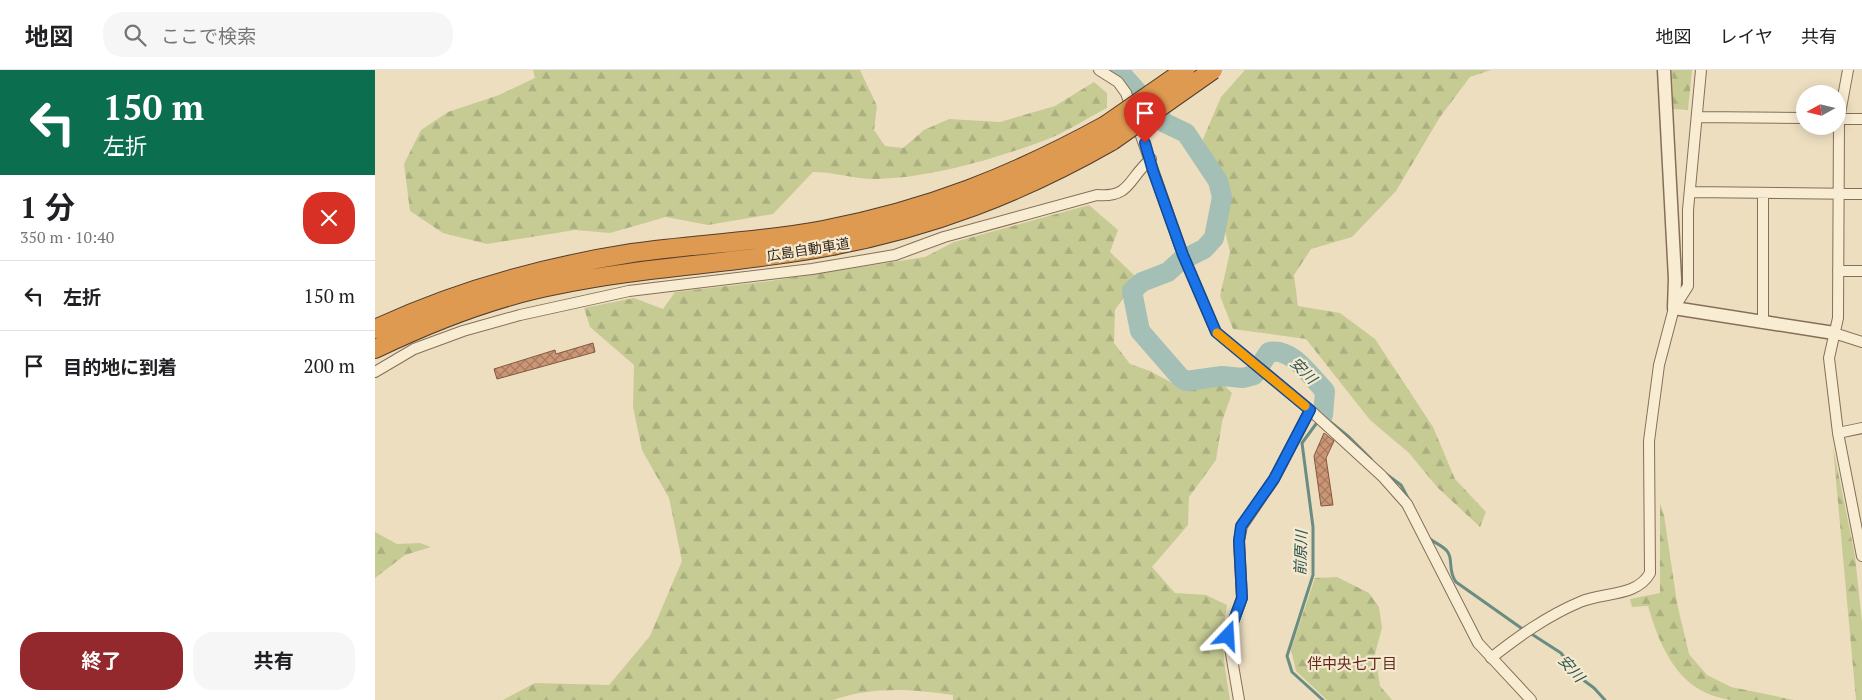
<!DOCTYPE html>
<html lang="ja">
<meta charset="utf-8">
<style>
:root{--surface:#fff;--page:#f6f6f6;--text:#202124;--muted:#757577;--line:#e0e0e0;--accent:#94292d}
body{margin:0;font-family:"PT Serif","Noto Sans JP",serif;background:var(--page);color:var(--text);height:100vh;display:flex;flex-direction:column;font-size:19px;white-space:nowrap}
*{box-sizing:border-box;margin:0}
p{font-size:16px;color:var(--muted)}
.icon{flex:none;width:28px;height:28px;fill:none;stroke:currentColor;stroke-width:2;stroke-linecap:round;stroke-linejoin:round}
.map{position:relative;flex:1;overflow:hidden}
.details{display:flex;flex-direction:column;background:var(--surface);width:375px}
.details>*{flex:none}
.guide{background:#0b6e4f;color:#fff;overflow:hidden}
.needle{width:32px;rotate:262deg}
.tools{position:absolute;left:1421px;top:15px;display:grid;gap:10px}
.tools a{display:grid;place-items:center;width:50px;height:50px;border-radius:50%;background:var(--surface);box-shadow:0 2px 12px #0003;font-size:25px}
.pin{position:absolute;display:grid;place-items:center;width:42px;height:42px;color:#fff;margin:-51px -21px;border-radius:50% 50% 50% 0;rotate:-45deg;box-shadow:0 0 5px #0007}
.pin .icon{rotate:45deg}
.me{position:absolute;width:55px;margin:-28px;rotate:20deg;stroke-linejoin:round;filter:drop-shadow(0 0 4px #0008)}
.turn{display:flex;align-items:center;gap:18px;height:105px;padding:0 20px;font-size:22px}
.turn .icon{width:65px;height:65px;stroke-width:2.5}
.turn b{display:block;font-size:35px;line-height:42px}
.round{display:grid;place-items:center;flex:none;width:52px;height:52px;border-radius:20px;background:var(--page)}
.summary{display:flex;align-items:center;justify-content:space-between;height:85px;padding:0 20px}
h1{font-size:30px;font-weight:700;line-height:38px}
.action{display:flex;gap:10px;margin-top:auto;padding:10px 20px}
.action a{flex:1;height:58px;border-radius:20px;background:var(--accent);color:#fff;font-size:20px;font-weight:700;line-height:58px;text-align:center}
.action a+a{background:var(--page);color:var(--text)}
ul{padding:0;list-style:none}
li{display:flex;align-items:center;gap:15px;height:70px;padding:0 20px;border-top:1px solid var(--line)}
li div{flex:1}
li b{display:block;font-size:19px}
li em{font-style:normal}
header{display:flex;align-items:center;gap:30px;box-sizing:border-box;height:70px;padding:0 25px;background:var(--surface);border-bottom:1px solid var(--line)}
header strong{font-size:24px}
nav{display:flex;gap:28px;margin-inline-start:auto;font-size:18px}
.search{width:350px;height:45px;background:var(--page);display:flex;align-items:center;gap:12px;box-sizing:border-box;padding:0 18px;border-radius:20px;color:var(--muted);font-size:19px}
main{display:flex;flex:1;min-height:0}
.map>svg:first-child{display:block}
.forest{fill:url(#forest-firs)}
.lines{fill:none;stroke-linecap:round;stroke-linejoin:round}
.stream{stroke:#6a8d83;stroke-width:3}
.river{stroke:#a3bfb6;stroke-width:20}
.building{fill:url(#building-cross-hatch);stroke:#85583e}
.minor-casing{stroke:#866f58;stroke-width:12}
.tertiary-casing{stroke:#866f58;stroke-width:15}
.motorway-casing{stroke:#533d2c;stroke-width:20}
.minor{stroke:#f8ecd3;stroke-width:10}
.tertiary{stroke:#f8ecd3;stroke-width:12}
.motorway{stroke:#dd9a50;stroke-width:18}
.motorway-bridge-casing{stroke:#533d2c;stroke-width:20;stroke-linecap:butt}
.motorway-bridge{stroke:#dd9a50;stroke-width:18}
.route-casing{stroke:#114b97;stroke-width:12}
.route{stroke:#1a73e8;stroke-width:9}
.slow{stroke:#f59e0b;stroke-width:9}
.labels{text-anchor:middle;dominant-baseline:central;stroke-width:4.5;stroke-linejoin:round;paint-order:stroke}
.street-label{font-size:14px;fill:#35281c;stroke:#f5e9cf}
.water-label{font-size:15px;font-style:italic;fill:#2c5551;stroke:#f5e9cf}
.neighbourhood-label{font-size:15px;fill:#62281c;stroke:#f5e9cf}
</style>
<header>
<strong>地図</strong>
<div class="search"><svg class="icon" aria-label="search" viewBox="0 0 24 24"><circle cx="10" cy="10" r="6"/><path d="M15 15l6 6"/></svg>ここで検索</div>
<nav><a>地図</a><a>レイヤ</a><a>共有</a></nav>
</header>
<main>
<section class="details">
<div class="guide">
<div class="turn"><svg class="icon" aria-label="left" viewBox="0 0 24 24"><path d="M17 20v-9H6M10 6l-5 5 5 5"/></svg><div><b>150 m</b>左折</div></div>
</div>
<div class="summary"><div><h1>1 分</h1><p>350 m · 10:40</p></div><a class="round" style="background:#d93025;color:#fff"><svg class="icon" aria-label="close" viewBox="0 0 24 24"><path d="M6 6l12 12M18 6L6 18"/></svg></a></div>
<ul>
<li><svg class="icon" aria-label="left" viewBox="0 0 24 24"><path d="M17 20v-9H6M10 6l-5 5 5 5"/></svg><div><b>左折</b></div><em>150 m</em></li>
<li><svg class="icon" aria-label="arrive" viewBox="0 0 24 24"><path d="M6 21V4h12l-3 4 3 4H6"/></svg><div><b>目的地に到着</b></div><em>200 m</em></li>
</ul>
<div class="action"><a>終了</a><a>共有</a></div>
</section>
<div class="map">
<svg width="1487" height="630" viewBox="0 0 1487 630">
<defs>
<pattern id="forest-firs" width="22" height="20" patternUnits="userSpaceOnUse" patternTransform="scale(1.25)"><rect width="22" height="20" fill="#c6cb94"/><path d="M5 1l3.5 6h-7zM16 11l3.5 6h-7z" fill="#abae7f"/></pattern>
<pattern id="building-cross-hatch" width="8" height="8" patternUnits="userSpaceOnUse" patternTransform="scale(1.25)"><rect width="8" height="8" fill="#cb9676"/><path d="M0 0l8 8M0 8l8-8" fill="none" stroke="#a67a60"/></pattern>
</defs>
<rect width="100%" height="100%" fill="#eddec0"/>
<!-- forest -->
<path class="forest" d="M158,0H485L502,36L499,60L510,76L528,78L549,60L574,49L625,52L680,36L719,12L732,23V38C714,47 696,59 678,67C628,87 556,108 503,109C482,110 460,102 438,102L398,144L333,155L291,147L235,163L200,160L112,174L68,163L35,141L29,94L46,60L73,42L124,25L160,8Z
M870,0H1116L1095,7L1065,47L1021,121L977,167L936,179L919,205L923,236L965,243L1000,269L1058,357L1080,409L1111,442L1105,457L1063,418L1034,383L995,350L931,269L858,259L845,226L855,182L828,69L846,27Z
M1297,0H1317L1313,40L1298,39Z
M714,135L743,160L735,182L762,208L740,240L739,273L755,294L775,301L812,321L848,314L857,323L847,352L841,390L814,427L813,455L777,497L800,523L831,525L852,535C845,572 849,593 855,630H578V625C535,619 500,616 458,630H128L160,613L234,615L275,566L307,491L294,428L267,380L258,337L259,295L215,257L209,238L259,228L288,239L300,222L395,211L550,187L579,172Z
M1458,377L1480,486L1487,552V630H1481Z
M1285,433L1289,445L1302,533L1314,584L1332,605L1356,617L1419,630C1399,630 1377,630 1357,630C1305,624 1286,580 1273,536L1257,537L1255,529L1285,523Z
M0,462L22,474L45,473L56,477L30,485L0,508Z
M962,507L994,523L1004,537L1007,558L1000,584L1005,616L1017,630H952L921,601L916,579L940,508Z"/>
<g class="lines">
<!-- stream -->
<path class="stream" d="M948,346L974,367L996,389
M941,354L927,373L938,457V505L912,586L917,602L948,630
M1011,404L1026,415L1034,430
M1055,469C1060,473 1068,476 1072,481C1079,489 1072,500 1081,512L1149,560
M1155,563L1186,583L1203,606L1219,618L1230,630"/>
<!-- river -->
<path class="river" d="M743,0L790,53L811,63L843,111L847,127L839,168L829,179L805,191L793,202L767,212L757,221L765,261L805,307L811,311L847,306L868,308L879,305L894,282C917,277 935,306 950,321L948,345"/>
</g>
<!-- building -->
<path class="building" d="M218,273L220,282L122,309L119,299L180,280L181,284Z
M949,363L959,371L951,388L958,435L946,436L939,386Z"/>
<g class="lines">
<!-- minor casing -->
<g class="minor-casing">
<path id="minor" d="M724,0L743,12L751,23L808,185L841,262L935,340L1007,406L1032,434L1103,573L1156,630
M1473,0L1464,49L1463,248L1454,288L1463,363L1487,486
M1322,47L1430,48
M1462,49H1487
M1315,122L1487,124
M1463,201H1487
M1388,253V123
M1459,263L1487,272
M0,302L39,279L88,261L145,245L254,221L437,199L520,185L569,167L722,125C756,128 753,108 776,89
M1463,363L1487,358
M1116,588C1144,566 1172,546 1205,532C1228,522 1262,527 1275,503L1274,371L1284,295L1299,238L1313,216V140L1326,0
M864,630L853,566L867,528L864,471L867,456L899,409L935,340"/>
</g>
<!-- tertiary casing -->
<g class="tertiary-casing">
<path id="tertiary" d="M1289,0L1300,209L1299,238L1459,263"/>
</g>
<!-- motorway casing -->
<g class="motorway-casing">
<path id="motorway" d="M0,259C81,221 168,197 257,183C320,174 385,172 448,160C553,140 638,106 731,55
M0,279C58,251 119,227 182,215C271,196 362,194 452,177C555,158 646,123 737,71"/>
</g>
<!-- minor -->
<use href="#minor" class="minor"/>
<!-- tertiary -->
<use href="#tertiary" class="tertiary"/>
<!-- motorway -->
<use href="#motorway" class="motorway"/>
<!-- motorway-bridge casing -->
<g class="motorway-bridge-casing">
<path id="motorway-bridge" d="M731,55L810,0
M737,71L838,0"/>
</g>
<!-- motorway-bridge -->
<use href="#motorway-bridge" class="motorway-bridge"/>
</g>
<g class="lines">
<!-- route casing -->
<g class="route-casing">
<path id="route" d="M770,73L778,101L808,185L841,262L935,340L899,409L866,456L864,471L867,528L853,566"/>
</g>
<!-- route -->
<use href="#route" class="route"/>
<!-- slow -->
<path class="slow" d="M842,263L930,336"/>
</g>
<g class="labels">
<!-- street labels -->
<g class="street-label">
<text transform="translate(433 179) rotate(-9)">広島自動車道</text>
</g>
<!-- water labels -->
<g class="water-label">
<text transform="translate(929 300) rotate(45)">安川</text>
<text transform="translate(925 483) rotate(-88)">前原川</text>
<text transform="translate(1197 598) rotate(48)">安川</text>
</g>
<!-- neighbourhood labels -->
<g class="neighbourhood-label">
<text x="977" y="593">伴中央七丁目</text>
</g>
</g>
</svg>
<div class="tools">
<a><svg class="needle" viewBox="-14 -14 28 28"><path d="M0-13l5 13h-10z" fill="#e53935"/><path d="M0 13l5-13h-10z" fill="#757577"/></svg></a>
</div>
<div class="pin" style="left:770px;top:73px;background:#d93025"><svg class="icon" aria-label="arrive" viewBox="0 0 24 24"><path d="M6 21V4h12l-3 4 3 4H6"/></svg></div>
<svg class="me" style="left:853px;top:566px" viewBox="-20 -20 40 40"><path d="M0-17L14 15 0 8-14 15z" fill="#1a73e8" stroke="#fff" stroke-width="4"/></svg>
</div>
</main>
